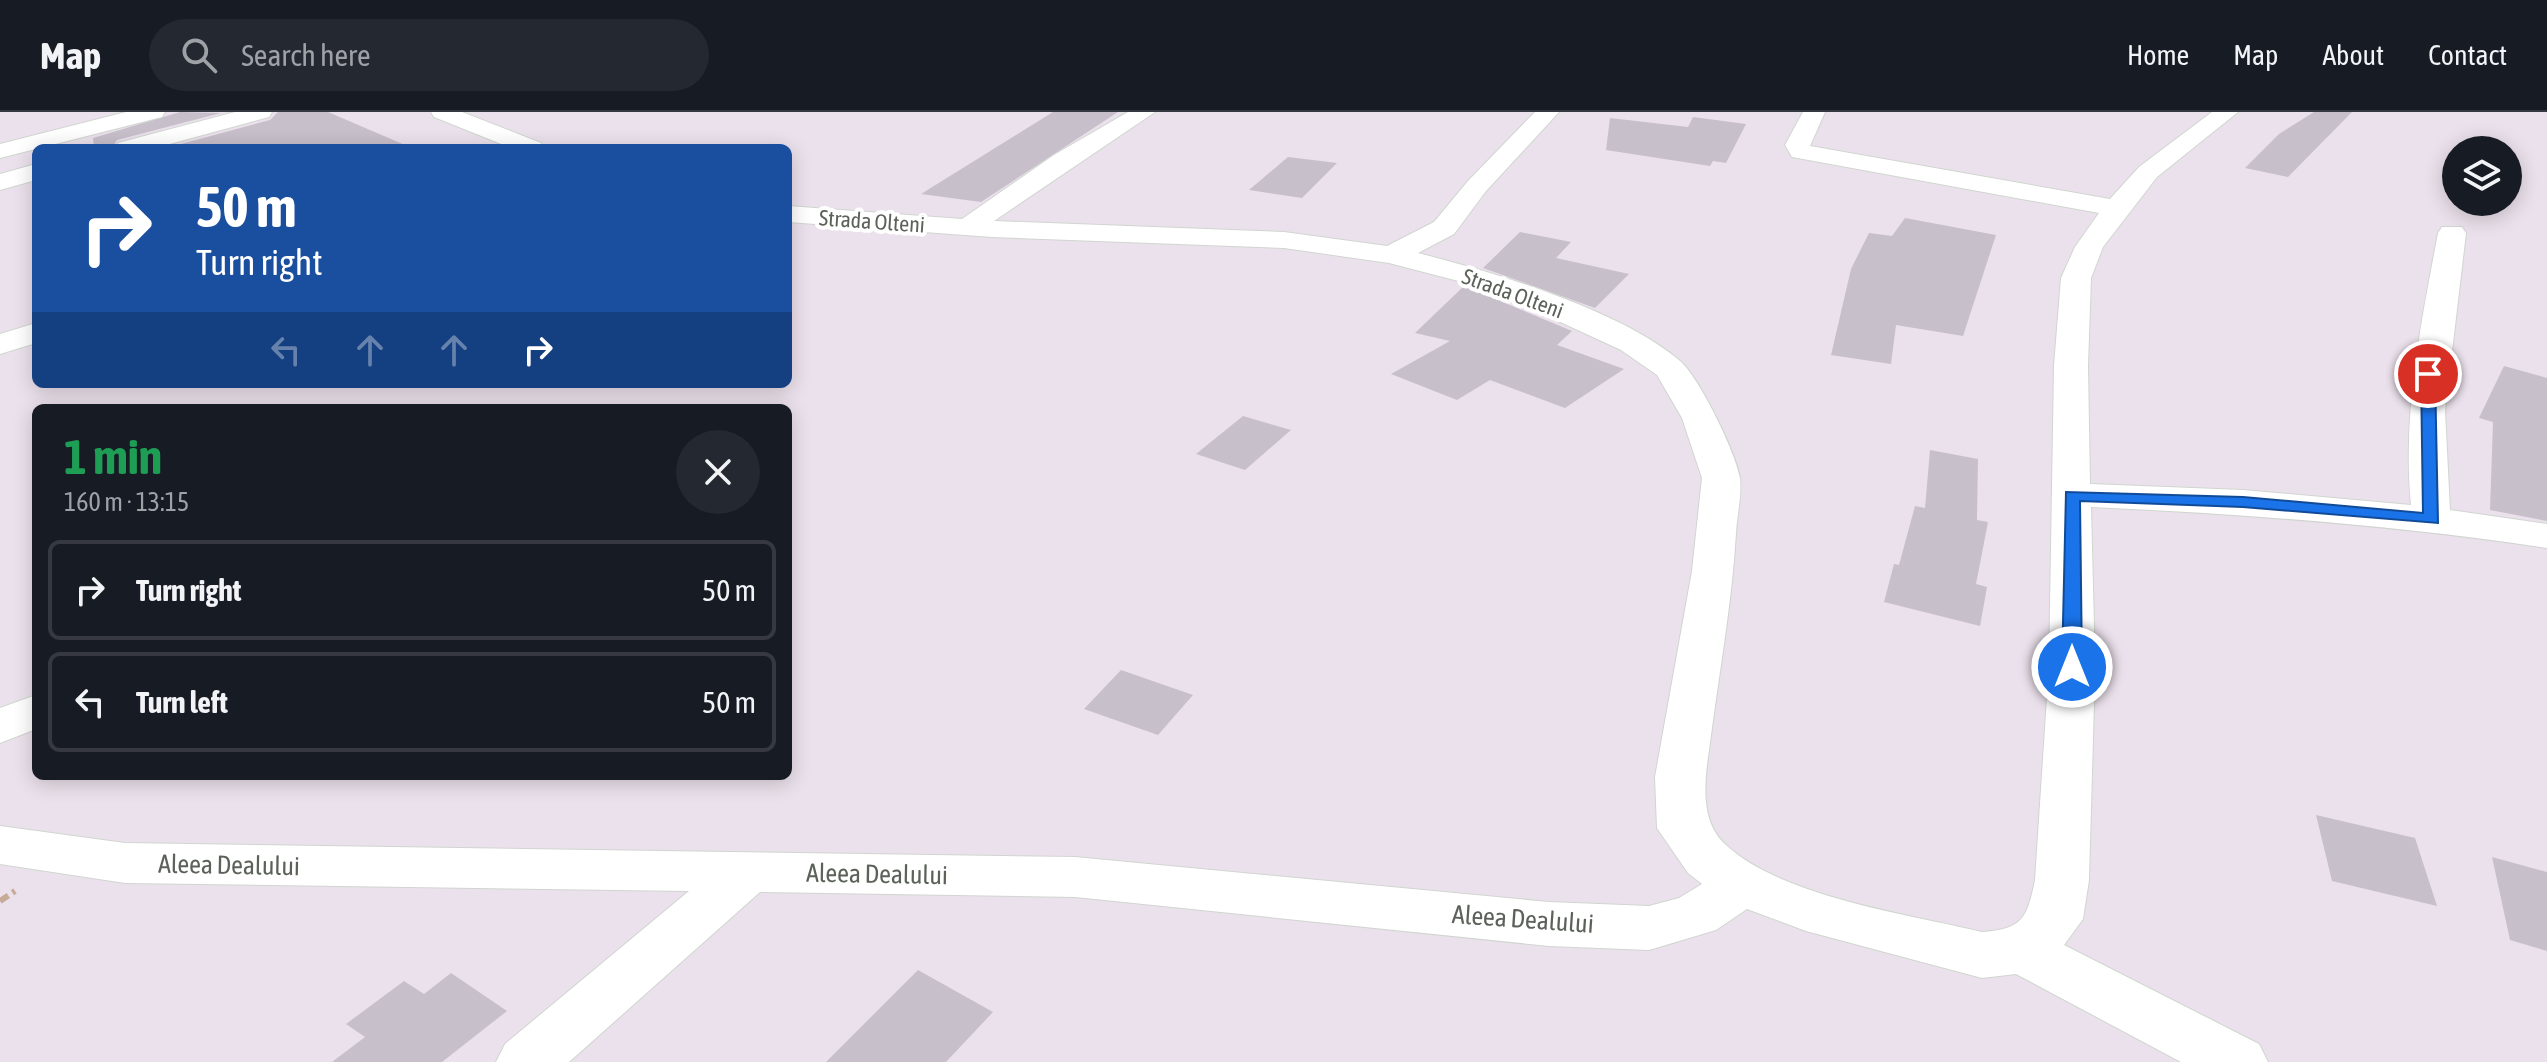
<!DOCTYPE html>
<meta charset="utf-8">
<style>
:root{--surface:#171b24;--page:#242831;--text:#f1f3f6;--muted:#9ea1a6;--line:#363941}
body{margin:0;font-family:"Asap Condensed",sans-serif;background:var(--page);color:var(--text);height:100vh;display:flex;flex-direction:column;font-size:30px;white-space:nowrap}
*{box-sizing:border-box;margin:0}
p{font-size:26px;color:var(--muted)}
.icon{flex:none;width:44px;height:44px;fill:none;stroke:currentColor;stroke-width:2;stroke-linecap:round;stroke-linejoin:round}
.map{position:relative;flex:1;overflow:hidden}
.details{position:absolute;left:32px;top:292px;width:760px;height:376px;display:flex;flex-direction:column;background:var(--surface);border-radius:12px;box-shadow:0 4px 20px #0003}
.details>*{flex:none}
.guide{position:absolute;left:32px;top:32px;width:760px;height:244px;border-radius:12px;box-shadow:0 4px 20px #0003;background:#1a4fa0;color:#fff;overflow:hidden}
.fabs{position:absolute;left:2442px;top:24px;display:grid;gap:16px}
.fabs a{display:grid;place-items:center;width:80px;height:80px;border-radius:50%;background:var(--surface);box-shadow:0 4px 20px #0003;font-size:40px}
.pin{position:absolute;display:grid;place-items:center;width:68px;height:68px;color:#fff;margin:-34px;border:4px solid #fff;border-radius:50%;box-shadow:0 2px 8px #0007}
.me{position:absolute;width:88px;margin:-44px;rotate:0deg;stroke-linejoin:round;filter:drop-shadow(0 0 6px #0008)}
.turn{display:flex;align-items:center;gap:28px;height:168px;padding:0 32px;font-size:36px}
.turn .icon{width:104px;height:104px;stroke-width:2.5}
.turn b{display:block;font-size:56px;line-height:68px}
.lanes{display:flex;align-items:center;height:76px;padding:0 32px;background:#0003;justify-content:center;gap:40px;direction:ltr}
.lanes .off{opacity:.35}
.round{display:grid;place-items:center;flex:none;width:84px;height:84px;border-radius:42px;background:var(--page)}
.head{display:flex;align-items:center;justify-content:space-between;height:136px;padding:0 32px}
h1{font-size:48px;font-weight:700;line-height:60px;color:#1e9e55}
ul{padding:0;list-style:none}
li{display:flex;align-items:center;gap:24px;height:100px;margin:0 16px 12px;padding:0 16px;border:4px solid var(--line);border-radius:12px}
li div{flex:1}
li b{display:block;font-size:30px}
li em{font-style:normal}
header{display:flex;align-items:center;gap:48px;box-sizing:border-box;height:112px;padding:0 40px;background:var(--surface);border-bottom:2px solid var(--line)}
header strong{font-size:38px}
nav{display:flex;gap:44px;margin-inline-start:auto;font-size:28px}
.search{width:560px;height:72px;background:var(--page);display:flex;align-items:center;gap:20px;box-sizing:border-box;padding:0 28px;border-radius:44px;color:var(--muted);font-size:30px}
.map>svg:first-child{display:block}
.building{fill:#c7bfca}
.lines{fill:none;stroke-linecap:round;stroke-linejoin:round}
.street-casing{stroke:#d0d6cf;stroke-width:2}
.path{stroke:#c7ab98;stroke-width:6;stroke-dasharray:10 5;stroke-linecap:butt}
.street{fill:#fff;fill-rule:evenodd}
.route{fill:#1a73e8;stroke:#114b97;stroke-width:2}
.labels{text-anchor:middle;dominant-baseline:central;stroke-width:8;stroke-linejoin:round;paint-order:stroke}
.street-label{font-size:22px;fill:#5c625a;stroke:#fff}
.near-street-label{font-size:26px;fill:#5c625a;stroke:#fff}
</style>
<header>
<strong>Map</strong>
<div class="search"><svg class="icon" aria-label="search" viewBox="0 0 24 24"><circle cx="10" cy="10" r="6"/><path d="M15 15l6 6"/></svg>Search here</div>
<nav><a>Home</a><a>Map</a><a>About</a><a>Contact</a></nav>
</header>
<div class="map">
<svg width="2547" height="950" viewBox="0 0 2547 950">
<rect width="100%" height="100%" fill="#ebe1ec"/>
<!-- building -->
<path class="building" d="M180,0L221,1L117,28L112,36H94L93,26Z
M278,0H328L412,36H166L270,8Z
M1053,0H1118L981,90L921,82Z
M2314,0H2352L2288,65L2245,56L2279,22Z
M1693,5L1746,12L1726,51L1713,49L1710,54L1606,38L1610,6L1688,15Z
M1288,45L1337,51L1302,86L1249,78Z
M1905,106L1996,123L1963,224L1896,213L1891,252L1831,243L1851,157L1869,121L1892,124Z
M1520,120L1571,130L1556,146L1629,162L1595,196L1483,156Z
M1464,174L1572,219L1557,233L1624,257L1565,296L1490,268L1457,288L1391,262L1450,229L1415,221Z
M2504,254L2547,266V409L2490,398L2493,310L2479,306Z
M1243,304L1291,318L1245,358L1196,342Z
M1930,338L1978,347L1977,408L1988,410L1976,472L1987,475L1980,514L1884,490L1894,452L1899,453L1915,394L1925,396Z
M1121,558L1193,583L1158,623L1084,597Z
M2316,703L2415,726L2437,794L2332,769Z
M2492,745L2547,760V839L2510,828Z
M918,858L993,900L946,950H826Z
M451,861L507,899L442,950H332L365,925L346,912L404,869L424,882Z"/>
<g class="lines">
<!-- street casing -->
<g class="street-casing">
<path id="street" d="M126,0H165L162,5L0,46V32Z
M235,0H272L269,5L155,36H115L118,31Z
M431,0H462L541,31L544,36H511L434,5Z
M1128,0H1155L994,109L1284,120L1387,134L1434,110L1468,69L1535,0H1559L1486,79L1454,122L1418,141C1493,160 1621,198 1680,249C1699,265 1736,341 1740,366C1742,383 1737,404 1736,421C1732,491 1719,561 1710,631C1705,666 1698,708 1726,733C1782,785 1908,802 1982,820C2023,817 2027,806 2035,768L2049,555L2054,254L2061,166L2075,135L2099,101L1792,45L1785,33L1803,0H1825L1810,34L2110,87L2139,55L2212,0H2238L2157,65L2103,135L2091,166L2088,254L2090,372L2243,378L2411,393C2402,301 2421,211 2438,121L2442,115H2462L2466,121L2445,299L2450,398L2547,412V436C2395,413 2244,402 2091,395L2095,555L2089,768L2083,807L2064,833L2259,932L2268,950H2181L2016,862L1982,866L1806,819L1747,797L1716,818L1649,838L1549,834L1075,785L760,780L569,950H496L505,932L689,779L125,771L0,752V714L125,731L1075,745L1549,790L1649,794L1679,786L1702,772L1688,761L1657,716L1655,665L1692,459L1702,366L1682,306L1657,263L1621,238L1543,202L1466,171L1389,151L1284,136L992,125L788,110V94L962,107L1054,43Z
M36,52V68L0,78V62Z
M36,211V231L0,242V222Z
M36,583V617L0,631V596Z"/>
</g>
<!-- path -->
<path class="path" d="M0,789L15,779"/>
<!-- street -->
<use href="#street" class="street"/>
</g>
<!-- route -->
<path class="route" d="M2428,257L2435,262L2438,411L2243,395L2080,389L2082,555L2072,561L2065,560L2062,555L2066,380L2243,385L2423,401L2421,262Z"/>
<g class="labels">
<!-- street labels -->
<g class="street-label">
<text transform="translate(872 109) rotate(4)">Strada Olteni</text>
<text transform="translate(1513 181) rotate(20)">Strada Olteni</text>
</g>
<!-- near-street labels -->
<g class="near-street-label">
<text transform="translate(229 753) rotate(1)">Aleea Dealului</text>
<text transform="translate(877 762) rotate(1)">Aleea Dealului</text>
<text transform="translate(1523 807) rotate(4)">Aleea Dealului</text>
</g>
</g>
</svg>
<div class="fabs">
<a><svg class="icon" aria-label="layers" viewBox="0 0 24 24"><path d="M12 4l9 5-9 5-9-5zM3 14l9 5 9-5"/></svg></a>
</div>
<div class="pin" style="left:2428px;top:262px;background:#d93025"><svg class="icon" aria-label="arrive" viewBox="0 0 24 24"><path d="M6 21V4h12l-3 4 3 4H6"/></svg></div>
<svg class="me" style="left:2072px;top:555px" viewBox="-20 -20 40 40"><circle r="17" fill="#1a73e8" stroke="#fff" stroke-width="3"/><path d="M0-11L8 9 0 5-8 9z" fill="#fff"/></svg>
<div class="guide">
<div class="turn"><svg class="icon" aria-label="right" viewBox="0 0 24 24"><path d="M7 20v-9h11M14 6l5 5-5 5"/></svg><div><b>50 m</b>Turn right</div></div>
<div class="lanes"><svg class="icon off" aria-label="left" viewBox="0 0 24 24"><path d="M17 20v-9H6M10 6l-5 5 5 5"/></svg><svg class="icon off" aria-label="ahead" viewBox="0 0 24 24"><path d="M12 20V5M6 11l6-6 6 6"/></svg><svg class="icon off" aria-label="ahead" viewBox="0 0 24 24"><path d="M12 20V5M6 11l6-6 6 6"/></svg><svg class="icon" aria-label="right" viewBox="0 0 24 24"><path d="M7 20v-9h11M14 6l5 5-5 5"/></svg></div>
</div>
<section class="details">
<div class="head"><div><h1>1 min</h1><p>160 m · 13:15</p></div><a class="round"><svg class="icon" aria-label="close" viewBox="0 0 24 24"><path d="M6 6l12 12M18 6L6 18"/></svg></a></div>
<ul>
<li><svg class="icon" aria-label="right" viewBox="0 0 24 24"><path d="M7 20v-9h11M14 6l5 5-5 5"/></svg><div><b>Turn right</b></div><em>50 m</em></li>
<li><svg class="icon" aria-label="left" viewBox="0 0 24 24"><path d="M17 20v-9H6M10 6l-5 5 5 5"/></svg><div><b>Turn left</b></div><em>50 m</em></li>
</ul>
</section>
</div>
